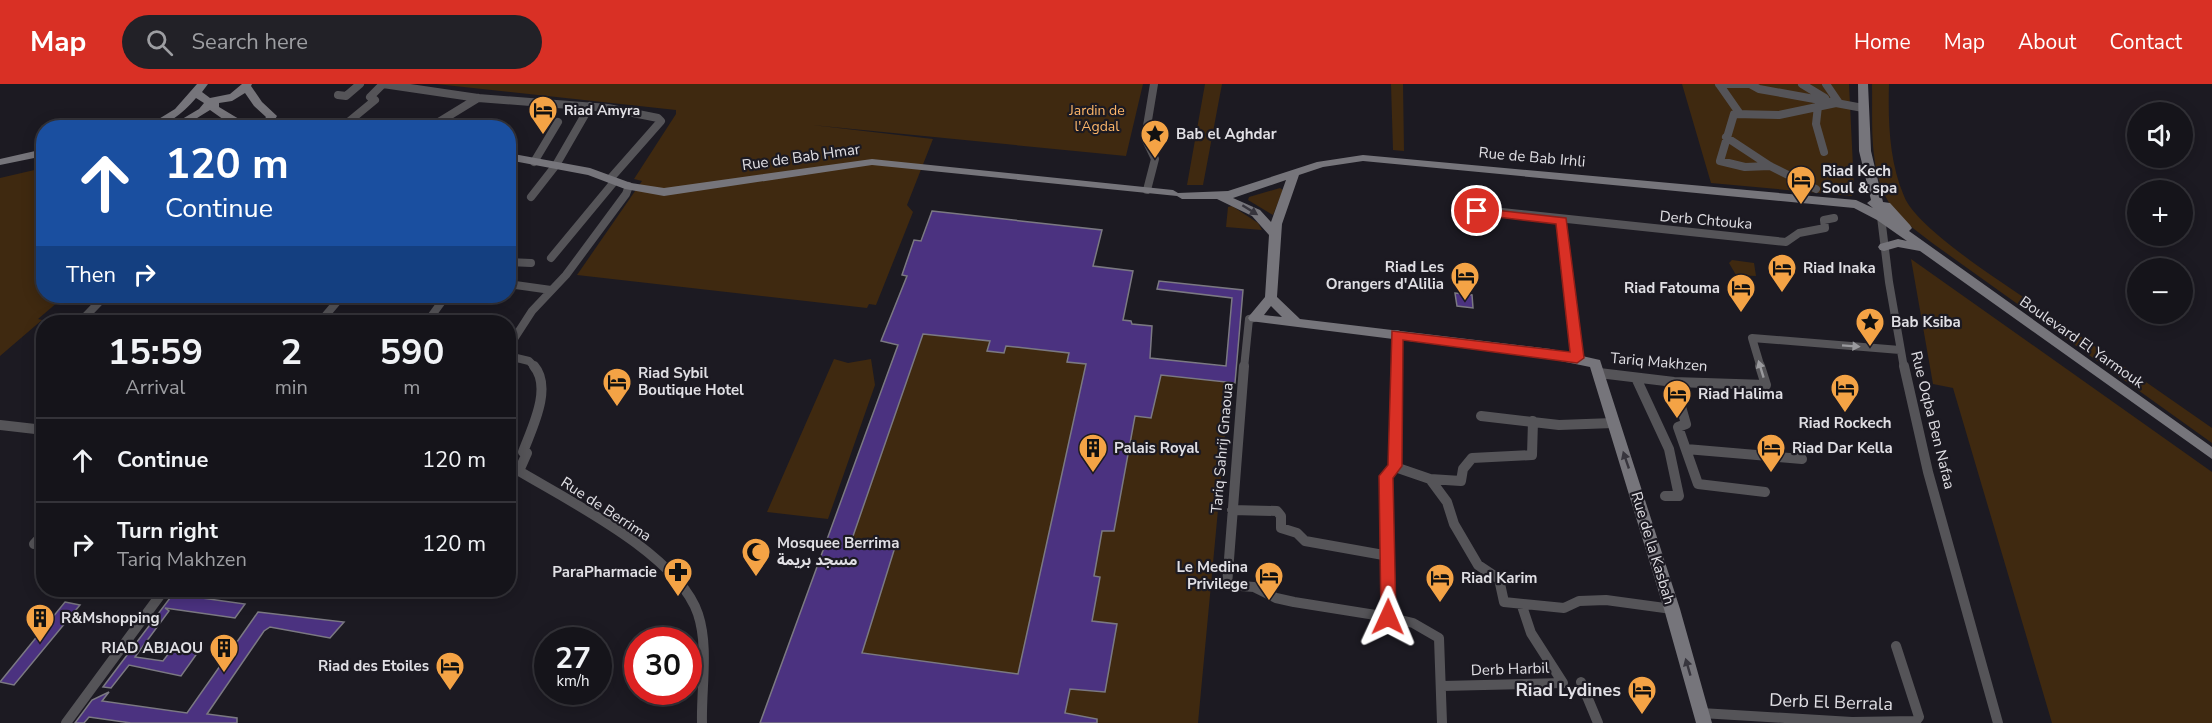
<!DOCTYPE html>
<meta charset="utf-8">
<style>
:root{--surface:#15141a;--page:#222127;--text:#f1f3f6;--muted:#9d9ea2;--line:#343339;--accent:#d93025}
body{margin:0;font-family:"Nunito Sans","Noto Sans Arabic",sans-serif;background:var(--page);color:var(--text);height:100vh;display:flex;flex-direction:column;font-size:22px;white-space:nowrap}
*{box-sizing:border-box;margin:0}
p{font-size:20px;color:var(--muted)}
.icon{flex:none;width:33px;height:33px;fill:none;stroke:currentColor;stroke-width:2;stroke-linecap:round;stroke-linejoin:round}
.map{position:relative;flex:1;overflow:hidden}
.sheet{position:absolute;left:36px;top:231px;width:480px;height:282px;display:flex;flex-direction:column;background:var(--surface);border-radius:24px;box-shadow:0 3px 15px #0003,0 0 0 2px var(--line)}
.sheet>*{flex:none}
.top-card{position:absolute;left:36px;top:36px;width:480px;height:183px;border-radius:24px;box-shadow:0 3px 15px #0003,0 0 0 2px var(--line);background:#1a4fa0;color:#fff;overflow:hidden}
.fabs{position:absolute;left:2127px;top:18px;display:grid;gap:12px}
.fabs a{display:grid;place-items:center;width:66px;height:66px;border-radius:50%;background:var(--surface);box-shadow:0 3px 15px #0003,0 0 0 2px var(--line);font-size:30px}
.speed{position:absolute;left:534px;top:543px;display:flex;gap:12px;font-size:30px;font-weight:700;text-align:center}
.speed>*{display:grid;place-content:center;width:78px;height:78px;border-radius:50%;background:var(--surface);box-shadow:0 3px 15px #0003,0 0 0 2px var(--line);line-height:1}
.speed small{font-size:15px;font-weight:400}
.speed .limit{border:9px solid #d22;background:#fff;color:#111}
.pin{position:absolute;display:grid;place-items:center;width:51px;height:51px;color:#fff;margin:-26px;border:3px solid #fff;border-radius:50%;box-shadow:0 2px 6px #0007}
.me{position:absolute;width:66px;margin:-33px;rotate:1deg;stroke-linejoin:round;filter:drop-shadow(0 0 4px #0008)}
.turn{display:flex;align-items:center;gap:21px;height:126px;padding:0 30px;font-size:27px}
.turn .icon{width:78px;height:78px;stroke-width:2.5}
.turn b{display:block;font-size:42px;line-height:51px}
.then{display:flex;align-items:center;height:57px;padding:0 30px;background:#0003;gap:12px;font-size:22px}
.eta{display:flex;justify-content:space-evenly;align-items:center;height:102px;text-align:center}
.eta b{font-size:36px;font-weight:700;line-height:42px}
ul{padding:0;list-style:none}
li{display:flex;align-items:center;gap:18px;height:84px;padding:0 30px;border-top:2px solid var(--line)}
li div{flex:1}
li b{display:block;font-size:22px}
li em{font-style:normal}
header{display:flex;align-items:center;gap:36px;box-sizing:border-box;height:84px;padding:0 30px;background:var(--accent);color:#fff}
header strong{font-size:28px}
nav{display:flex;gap:33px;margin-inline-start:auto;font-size:21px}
.search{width:420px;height:54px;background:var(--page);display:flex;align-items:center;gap:15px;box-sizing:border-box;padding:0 21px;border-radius:33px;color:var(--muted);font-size:22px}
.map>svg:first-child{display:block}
.green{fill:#3f2910}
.building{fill:#4b3280;stroke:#7b7982;stroke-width:1.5;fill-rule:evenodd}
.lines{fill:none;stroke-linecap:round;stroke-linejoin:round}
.street-far1{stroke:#555458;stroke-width:8}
.street{stroke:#555458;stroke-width:10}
.secondary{fill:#76757b;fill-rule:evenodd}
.oneway{fill:#37353d}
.oneway2{fill:#9a9a9e}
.route{fill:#d93025;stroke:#8d1f18;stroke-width:1.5}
.labels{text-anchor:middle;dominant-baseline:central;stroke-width:4.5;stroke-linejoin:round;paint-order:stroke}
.far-poi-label{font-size:14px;font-weight:bold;fill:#e0dfe4;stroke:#1c1a22;text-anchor:start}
.far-park-label{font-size:14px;fill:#fdb669;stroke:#1c1a22}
.poi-label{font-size:15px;font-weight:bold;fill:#e0dfe4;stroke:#1c1a22;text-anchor:start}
.street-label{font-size:15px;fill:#e0dfe4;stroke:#1c1a22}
.near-poi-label{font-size:18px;font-weight:bold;fill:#e0dfe4;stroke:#1c1a22;text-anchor:end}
.near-street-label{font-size:18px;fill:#e0dfe4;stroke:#1c1a22}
</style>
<header>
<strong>Map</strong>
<div class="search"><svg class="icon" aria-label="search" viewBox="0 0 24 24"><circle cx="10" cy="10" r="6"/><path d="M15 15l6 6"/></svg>Search here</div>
<nav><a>Home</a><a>Map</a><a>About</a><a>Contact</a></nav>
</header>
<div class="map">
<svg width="2212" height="639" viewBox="0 0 2212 639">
<rect width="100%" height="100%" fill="#1c1a22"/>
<!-- green -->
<path class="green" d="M436,0H1143L1126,72L812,41L933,55L907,121L913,128L876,221L869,220L867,224L577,191L642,97L634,95L676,30V26Z
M1205,0H1222L1203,101H1187Z
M1391,0H1403L1404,67L1393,66Z
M1682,0H1849L1854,104L1852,112L1711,99Z
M1872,0H1889C1888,37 1889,77 1904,112C1917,146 2011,204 2044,227C2100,266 2156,305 2212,344V359L1935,161C1922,151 1906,140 1896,128C1867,94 1873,41 1872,0Z
M43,84L44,212H65L38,235L42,236L0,272V94Z
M1280,104L1283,106L1273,131L1248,116L1249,113Z
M1232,122L1258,139L1262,146L1226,143L1228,123Z
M1911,175L2212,388V639H2052L1953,304L1933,300Z
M1732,176L1754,179L1756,192L1736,191L1729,179Z
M923,250L990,257L988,267L1004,269L1006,262L1069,269L1068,278L1086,280L1018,590L862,569L895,460L852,455Z
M834,275L848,279L871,275L875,301L828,435L767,428Z
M1161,291L1230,298L1198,639H1091L1065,629L1070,605L1117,540L1092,537L1094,492L1102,447H1114L1135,332L1151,334Z"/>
<!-- building -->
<path class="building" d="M932,127L1102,146L1093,182L1133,187L1123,236L1131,237L1132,240L1152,242L1150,274L1226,282L1232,214L1157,205L1159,197L1243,206L1235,299L1161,291L1151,334L1135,332L1114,447H1102L1094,492L1100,493L1092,537L1117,540L1105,608L1070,605L1065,629L1097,635V639H760L898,261L881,257L907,192L902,191L914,156L921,157ZM923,250L990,257L987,267L1004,269L1006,262L1069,269L1067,278L1086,280L1018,590L862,569L896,460L852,455Z
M1455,209L1472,211L1473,224L1457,222Z
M173,510L245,520L235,534L165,524L169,527L135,573L163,577L172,565L198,568L181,592L129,581L111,604L103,603Z
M65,518L80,521L14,601L0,598Z
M258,528L344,538L330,554L270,543L264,547L207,630L237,634V639H131L89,633L84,639H75L92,616L109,608L102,617L187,629Z"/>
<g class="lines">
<!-- street-far1 -->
<path class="street-far1" d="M1719,0H1750L1759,5L1831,18
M1719,0L1740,30
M1802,0L1825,14
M1826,0L1839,19
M338,11L346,12L360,0
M1818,22L1816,40L1824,68
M341,44L375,16L370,13L383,0L478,14L608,24L658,34L661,37L610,95
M429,44L478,14
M1726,53L1770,82L1816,105
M534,78L558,38
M1770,82L1745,83L1720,77L1734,30L1779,31L1836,19L1863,24
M1147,106L1155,75L1145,54L1154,0
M531,113L556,81L590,22
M1473,125L1786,158L1799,149L1825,144L1824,136L1834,134
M1881,133L1889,198L1904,284
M1562,137L1569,225L1577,274
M551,174L614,98
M508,178L531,179
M508,200L551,206
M80,238L105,212
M320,238L342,212
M427,238L446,212
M508,264L532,227L566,191L626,110L629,102
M508,272L529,277L536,284
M1244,284L1249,235L1254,234
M1396,284L1397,250
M1761,284L1752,254L1900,266"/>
<!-- street -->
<path class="street" d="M1244,282L1227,501L1254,503L1276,514L1294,518L1388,533
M1904,282L1928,388L1998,639
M1599,289L1674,298L1766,301L1760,282
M1636,294L1669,365L1679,412H1665
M1674,298L1686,340L1678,343L1698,400L1765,408
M1481,332L1559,341L1613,339
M0,341L44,346
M1686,365L1802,375
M1395,383L1430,395L1447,418L1454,440L1478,481L1499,495L1504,518L1564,524L1579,517L1606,516L1672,525
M1395,383L1386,392L1388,533L1413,539L1439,554L1442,639
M1395,383L1397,282
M508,386L519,387C571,418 678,471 698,530C709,563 701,605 702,639
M519,387L527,369L523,368C531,346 553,304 534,282
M1430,395L1461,397L1463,385L1472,374L1532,371L1533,337
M1232,426L1277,427L1281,432V444L1297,449L1305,457L1389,472
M34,460L44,449
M1581,598L1598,639
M1442,602L1563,599L1531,549L1522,522
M1701,629L1852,638L1916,637L1919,633L1896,562
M66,639L164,506"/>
<!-- secondary -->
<path class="secondary" d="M197,0H208L202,8L210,14L230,10L242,0H252L251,2L262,18L277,32L270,44H189L194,41L227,38L210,26L181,44H167L199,25L204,19L196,14C182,30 166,44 144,44L175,25ZM245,9L254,22L266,33L261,41L239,35L219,23V19L232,17Z
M1858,0H1868L1871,67L1883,118L1890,119L1910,141L1912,144L1909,147L2212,363V375L1920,167L1898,163L1884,167L1880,166L1878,163L1880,160L1898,155L1907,157L1877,136L1854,124L1363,77L1323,83L1299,91L1282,140L1277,213L1300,235L1551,265L1600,276L1680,525L1712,639H1696L1664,525L1590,283L1551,275L1250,237L1248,234L1250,231L1265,213L1269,151L1252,132L1217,115H1182L1177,112L872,81L664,112L625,105L588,91L508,76V69L590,84L631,99L664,104L872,75L1173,106L1178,109L1228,107L1317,78L1363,71L1856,116L1873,124L1867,119L1871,116L1859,67ZM1286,96L1271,138L1260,126L1233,114ZM1271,222L1282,233L1264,231Z
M44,65V72L0,81V75Z"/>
</g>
<!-- one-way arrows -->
<defs><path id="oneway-solid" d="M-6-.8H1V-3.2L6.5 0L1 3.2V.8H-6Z" transform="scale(1.5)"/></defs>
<g class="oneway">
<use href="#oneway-solid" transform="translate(1250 126) rotate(32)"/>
<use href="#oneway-solid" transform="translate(1626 376) rotate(-109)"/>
<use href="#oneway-solid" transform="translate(1688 583) rotate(-106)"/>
</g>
<g class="oneway2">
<use href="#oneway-solid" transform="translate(1851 262) rotate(4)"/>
<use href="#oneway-solid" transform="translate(1761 285) rotate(-107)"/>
</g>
<!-- route -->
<path class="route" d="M1477,124L1566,134L1584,274L1577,279L1403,256L1402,382L1393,394L1396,533L1394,537H1383L1381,533L1379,392L1388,381L1392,247L1570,268L1556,140L1473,130L1471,127Z"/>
<!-- icons -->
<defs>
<g id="hotel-pin" transform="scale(1.5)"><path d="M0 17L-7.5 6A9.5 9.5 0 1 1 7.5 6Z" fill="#f4a345" stroke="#1c1a22"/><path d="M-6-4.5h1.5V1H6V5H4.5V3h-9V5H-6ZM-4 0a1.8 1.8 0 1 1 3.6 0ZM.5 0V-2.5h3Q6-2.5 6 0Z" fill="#111"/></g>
<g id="sight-pin" transform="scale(1.5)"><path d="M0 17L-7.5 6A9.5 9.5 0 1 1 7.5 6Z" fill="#f4a345" stroke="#1c1a22"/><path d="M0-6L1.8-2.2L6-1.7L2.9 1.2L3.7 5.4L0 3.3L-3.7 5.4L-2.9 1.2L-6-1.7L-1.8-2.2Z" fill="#111"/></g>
<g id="building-pin" transform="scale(1.5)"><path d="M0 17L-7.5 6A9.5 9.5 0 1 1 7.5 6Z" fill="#f4a345" stroke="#1c1a22"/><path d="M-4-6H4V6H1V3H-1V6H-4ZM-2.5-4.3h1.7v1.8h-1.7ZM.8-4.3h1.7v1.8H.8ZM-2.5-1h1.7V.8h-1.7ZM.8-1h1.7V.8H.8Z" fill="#111"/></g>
<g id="mosque-pin" transform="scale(1.5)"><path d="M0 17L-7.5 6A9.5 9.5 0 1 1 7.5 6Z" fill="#f4a345" stroke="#1c1a22"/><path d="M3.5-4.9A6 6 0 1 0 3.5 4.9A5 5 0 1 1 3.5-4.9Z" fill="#111"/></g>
<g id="pharmacy-pin" transform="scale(1.5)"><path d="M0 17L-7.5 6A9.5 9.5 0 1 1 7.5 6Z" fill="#f4a345" stroke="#1c1a22"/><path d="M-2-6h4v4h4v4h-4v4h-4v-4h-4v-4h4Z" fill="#111"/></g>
</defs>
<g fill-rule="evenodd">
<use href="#hotel-pin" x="543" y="26"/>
<use href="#sight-pin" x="1155" y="50"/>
<use href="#hotel-pin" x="1801" y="96"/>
<use href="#hotel-pin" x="1782" y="184"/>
<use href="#hotel-pin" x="1465" y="192"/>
<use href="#hotel-pin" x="1741" y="204"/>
<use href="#sight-pin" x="1870" y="238"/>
<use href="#hotel-pin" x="617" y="298"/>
<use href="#hotel-pin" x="1845" y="304"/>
<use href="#hotel-pin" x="1677" y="310"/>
<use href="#building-pin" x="1093" y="364"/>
<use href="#hotel-pin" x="1771" y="364"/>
<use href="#mosque-pin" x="756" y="468"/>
<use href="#pharmacy-pin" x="678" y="488"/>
<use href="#hotel-pin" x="1269" y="492"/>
<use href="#hotel-pin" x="1440" y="494"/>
<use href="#building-pin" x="40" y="534"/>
<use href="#building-pin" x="224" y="564"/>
<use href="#hotel-pin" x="450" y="582"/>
<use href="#hotel-pin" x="1642" y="606"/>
</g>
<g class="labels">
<!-- far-poi labels -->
<g class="far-poi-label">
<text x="564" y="26">Riad Amyra</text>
</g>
<!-- far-park labels -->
<g class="far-park-label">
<text x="1097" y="26">Jardin de<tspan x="1097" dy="16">l'Agdal</tspan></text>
</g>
<!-- poi labels -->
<g class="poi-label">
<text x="1176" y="50">Bab el Aghdar</text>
<text x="1822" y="87">Riad Kech<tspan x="1822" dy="17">Soul &amp; spa</tspan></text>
<text x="1444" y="183" text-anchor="end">Riad Les<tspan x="1444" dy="17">Orangers d'Alilia</tspan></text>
<text x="1803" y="184">Riad Inaka</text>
<text x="1720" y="204" text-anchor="end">Riad Fatouma</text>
<text x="1891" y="238">Bab Ksiba</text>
<text x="638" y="289">Riad Sybil<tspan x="638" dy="17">Boutique Hotel</tspan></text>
<text x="1698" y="310">Riad Halima</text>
<text x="1845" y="339" text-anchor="middle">Riad Rockech</text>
<text x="1114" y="364">Palais Royal</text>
<text x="1792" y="364">Riad Dar Kella</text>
<text x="777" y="459">Mosquee Berrima<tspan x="777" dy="17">مسجد بريمة</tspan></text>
<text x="1248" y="483" text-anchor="end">Le Medina<tspan x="1248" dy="17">Privilege</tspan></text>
<text x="657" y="488" text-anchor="end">ParaPharmacie</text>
<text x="1461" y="494">Riad Karim</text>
<text x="61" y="534">R&amp;Mshopping</text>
<text x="203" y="564" text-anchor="end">RIAD ABJAOU</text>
<text x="429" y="582" text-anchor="end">Riad des Etoiles</text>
</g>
<!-- street labels -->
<g class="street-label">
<text transform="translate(801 73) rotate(-8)">Rue de Bab Hmar</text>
<text transform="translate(1532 73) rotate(5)">Rue de Bab Irhli</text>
<text transform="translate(1706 136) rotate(5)">Derb Chtouka</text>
<text transform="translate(2082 258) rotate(35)">Boulevard El Yarmouk</text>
<text transform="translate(1659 278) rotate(5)">Tariq Makhzen</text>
<text transform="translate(1933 336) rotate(76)">Rue Oqba Ben Nafaa</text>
<text transform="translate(1222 364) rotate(-85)">Tariq Sahrij Gnaoua</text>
<text transform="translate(606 425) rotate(33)">Rue de Berrima</text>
<text transform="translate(1653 464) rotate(73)">Rue de la Kasbah</text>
<text transform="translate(1510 585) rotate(-2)">Derb Harbil</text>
</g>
<!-- near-poi labels -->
<g class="near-poi-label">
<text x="1621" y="606">Riad Lydines</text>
</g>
<!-- near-street labels -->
<g class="near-street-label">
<text transform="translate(1831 618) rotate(2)">Derb El Berrala</text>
</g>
</g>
</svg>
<div class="fabs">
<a><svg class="icon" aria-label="sound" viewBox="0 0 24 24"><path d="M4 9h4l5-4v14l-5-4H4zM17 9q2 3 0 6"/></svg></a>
<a>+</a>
<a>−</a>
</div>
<div class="speed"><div>27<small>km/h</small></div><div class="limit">30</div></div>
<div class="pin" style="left:1477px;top:127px;background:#d93025"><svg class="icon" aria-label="arrive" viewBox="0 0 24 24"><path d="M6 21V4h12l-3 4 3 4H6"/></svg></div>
<svg class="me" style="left:1388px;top:533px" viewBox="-20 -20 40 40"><path d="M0-17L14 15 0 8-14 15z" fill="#d93025" stroke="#fff" stroke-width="4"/></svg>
<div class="top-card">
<div class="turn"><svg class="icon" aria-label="ahead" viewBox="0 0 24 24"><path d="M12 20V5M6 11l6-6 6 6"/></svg><div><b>120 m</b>Continue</div></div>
<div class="then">Then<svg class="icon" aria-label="right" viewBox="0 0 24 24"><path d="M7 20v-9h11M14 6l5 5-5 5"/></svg></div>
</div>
<section class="sheet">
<div class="eta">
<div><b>15:59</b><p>Arrival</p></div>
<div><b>2</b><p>min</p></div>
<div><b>590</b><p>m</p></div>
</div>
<ul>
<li><svg class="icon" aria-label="ahead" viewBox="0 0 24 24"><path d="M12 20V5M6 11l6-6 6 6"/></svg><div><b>Continue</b></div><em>120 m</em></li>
<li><svg class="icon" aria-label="right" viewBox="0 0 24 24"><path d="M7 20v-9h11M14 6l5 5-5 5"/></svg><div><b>Turn right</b><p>Tariq Makhzen</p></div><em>120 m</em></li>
</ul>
</section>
</div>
